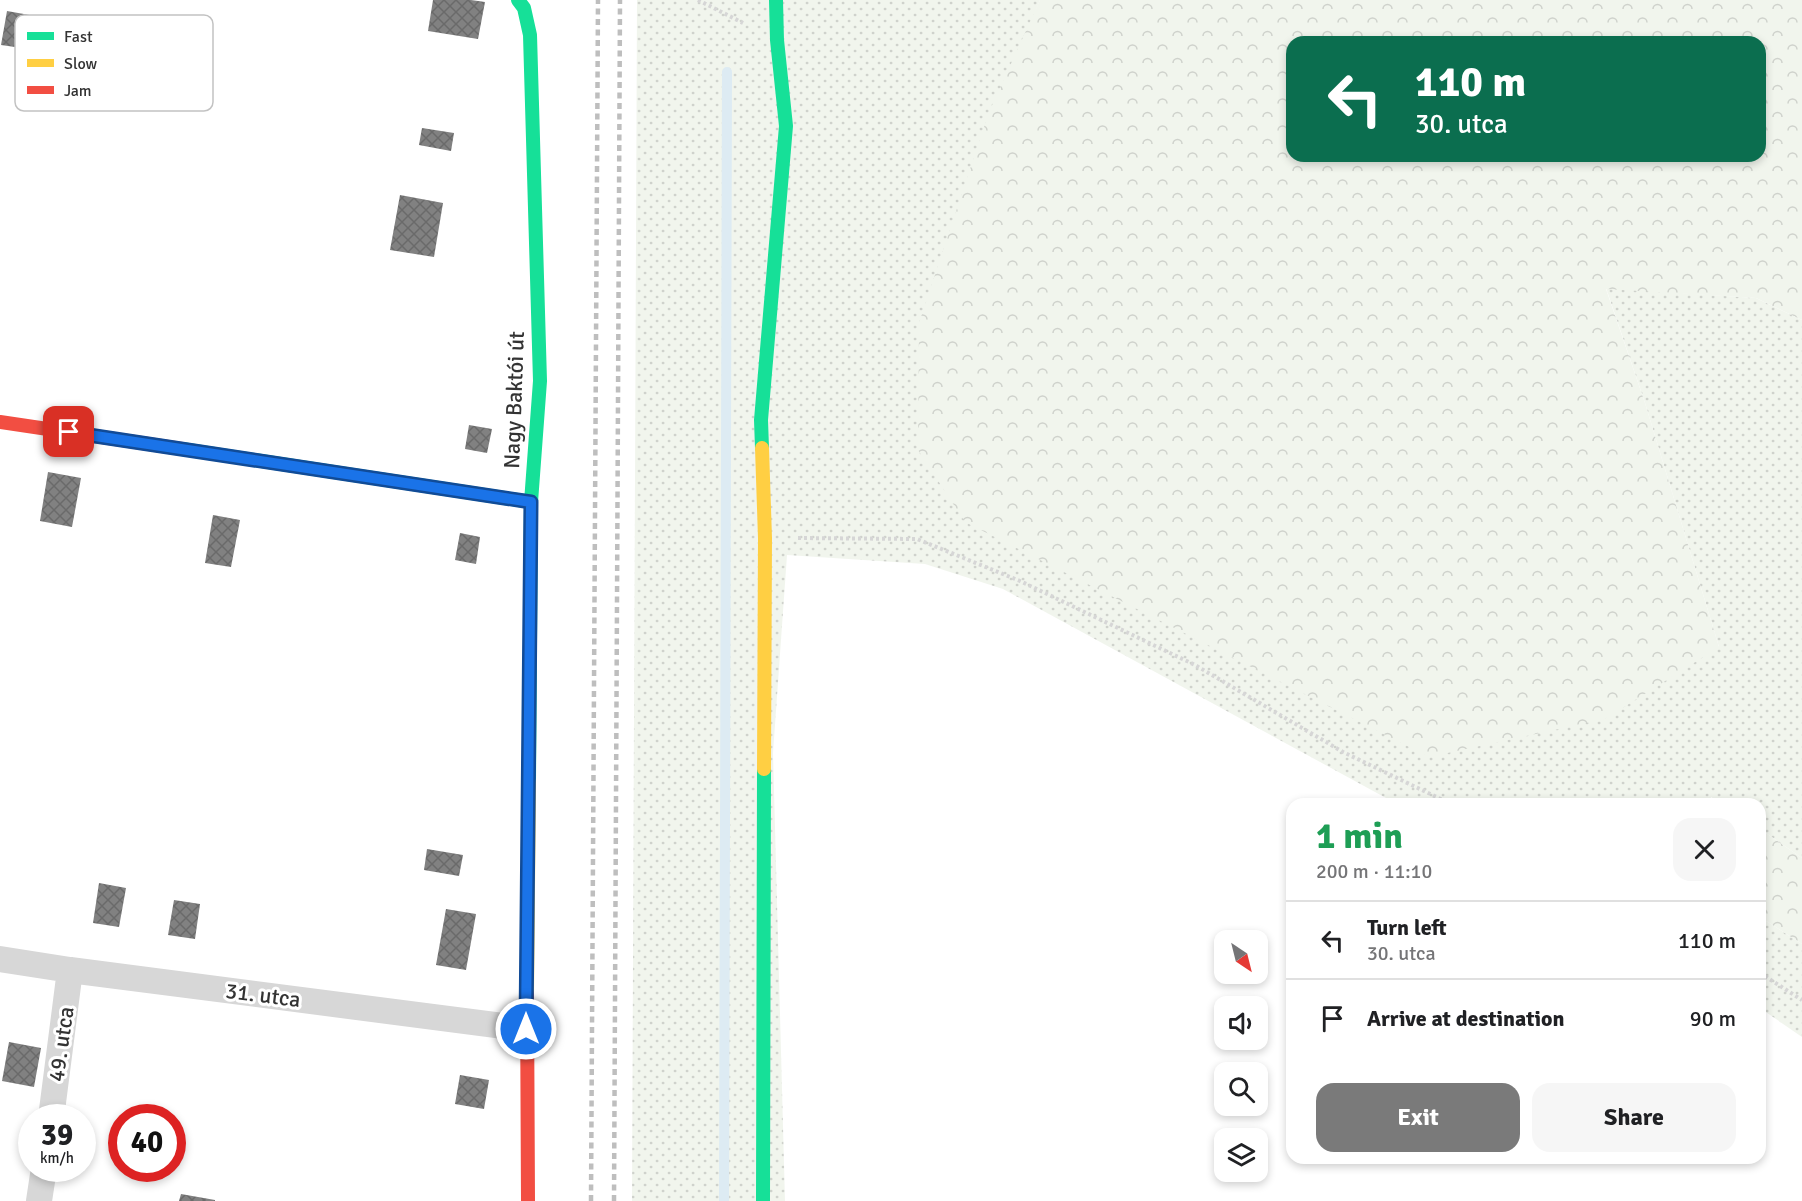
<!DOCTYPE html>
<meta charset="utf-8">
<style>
:root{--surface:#fff;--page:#f6f6f6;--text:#202124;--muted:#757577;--line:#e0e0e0;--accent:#7a7a7a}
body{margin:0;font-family:Signika,sans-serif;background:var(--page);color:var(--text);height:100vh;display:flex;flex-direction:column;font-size:22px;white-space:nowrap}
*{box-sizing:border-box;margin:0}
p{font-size:20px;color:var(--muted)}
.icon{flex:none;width:33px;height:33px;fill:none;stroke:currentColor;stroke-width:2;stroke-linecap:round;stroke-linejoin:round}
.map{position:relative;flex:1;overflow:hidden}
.drawer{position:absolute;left:1286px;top:798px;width:480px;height:366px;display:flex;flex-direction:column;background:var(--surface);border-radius:18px;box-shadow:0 3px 9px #0003}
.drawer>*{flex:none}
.banner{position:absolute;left:1286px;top:36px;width:480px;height:126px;border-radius:18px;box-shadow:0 3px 9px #0003;background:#0b6e4f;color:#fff;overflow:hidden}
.needle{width:39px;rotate:145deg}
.controls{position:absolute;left:1214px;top:930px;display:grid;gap:12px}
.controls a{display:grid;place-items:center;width:54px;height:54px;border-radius:12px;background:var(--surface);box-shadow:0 3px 9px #0003;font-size:30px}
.speed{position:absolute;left:18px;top:1104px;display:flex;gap:12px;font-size:30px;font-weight:700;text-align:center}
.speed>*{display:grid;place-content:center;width:78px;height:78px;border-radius:50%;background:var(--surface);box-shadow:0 3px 9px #0003;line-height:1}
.speed small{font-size:15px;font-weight:400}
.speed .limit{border:9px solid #d22;background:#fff;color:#111}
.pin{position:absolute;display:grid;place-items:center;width:51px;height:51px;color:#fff;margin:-26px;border-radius:12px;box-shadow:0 3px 9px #0006}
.me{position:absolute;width:66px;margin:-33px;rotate:0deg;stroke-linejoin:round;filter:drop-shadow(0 0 4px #0008)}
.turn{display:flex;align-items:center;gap:21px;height:126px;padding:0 30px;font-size:27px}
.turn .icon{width:78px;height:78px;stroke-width:2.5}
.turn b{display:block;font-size:42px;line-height:51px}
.round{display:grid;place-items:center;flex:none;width:63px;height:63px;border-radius:18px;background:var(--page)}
.summary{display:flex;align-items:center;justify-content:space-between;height:102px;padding:0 30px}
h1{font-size:36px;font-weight:700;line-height:45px;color:#1e9e55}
.cta{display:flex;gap:12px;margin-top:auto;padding:12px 30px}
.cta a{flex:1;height:69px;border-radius:18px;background:var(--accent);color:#fff;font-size:24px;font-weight:700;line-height:69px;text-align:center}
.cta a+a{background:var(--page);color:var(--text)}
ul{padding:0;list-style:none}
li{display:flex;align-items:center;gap:18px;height:78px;padding:0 30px;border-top:2px solid var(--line)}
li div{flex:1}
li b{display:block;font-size:22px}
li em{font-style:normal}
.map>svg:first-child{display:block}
.grass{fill:url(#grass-dots)}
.forest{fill:url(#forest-crowns);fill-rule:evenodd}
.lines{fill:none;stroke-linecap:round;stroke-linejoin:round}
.stream{stroke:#ddebf3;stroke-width:10}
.building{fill:url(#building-cross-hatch)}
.path{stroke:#d6d6d6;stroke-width:4;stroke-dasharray:3 3;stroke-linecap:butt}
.street{stroke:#d7d7d7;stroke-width:26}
.fast{stroke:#16e098;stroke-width:14}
.slow{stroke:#ffcf43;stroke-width:14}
.jam{stroke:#f24e42;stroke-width:14}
.rail{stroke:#bebebe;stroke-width:4.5;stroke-dasharray:6 4.5;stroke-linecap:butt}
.route-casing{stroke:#114b97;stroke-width:15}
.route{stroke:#1a73e8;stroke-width:10}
.labels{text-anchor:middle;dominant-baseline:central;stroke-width:6;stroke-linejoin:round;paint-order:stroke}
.street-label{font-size:22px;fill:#333;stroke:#fff}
.key{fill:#fff;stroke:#c2c2c2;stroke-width:1.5}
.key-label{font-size:16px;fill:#333}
</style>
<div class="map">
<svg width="1802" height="1201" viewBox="0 0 1802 1201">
<defs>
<pattern id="grass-dots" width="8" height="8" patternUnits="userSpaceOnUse" patternTransform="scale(1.5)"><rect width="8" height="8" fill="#f1f5ed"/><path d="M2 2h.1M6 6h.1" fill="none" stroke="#cfd2cc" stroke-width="1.8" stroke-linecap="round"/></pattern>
<pattern id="forest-crowns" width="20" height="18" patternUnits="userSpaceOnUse" patternTransform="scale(1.5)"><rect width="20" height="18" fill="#f1f5ed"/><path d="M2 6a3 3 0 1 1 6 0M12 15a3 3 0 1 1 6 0" fill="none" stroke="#cfd2cc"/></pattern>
<pattern id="building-cross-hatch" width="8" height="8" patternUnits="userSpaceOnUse" patternTransform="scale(1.5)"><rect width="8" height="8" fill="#818181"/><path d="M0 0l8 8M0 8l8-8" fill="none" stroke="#6a6a6a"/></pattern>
</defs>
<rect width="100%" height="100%" fill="#fff"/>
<!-- grass -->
<path class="grass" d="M637,0H1040L1034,15L1719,647L1645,403L1606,288L1756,298L1802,320V858L1760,829V804H1722L1711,797L1709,804H1397L1003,589L925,564L787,555L773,753L785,1201H632Z
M1760,917L1802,944V1037L1760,1008Z"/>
<!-- forest -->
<path class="forest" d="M1040,0H1802V320L1756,298L1606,289L1645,403L1719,647L1605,719L1429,757L965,522L918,450L919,323L989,112ZM1292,42H1760V156H1292Z
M1760,829L1802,858V944L1760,917Z"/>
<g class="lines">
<!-- stream -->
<path class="stream" d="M724,1201L727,72"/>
</g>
<!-- building -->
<path class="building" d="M433,0H471L485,2L478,39L428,31Z
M7,11L35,16L29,49L1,45Z
M422,128L454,133L451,151L419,145Z
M400,195L443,203L434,257L390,250Z
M469,425L492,429L487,453L465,449Z
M48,472L81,478L72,527L40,521Z
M213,515L240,520L231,567L205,563Z
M460,533L480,537L476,564L455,560Z
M427,849L463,855L459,876L424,870Z
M99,883L126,888L119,927L93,923Z
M174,900L200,904L195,939L168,935Z
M446,909L476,914L466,970L436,965Z
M9,1042L41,1048L34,1087L2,1081Z
M460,1075L489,1080L484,1109L455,1104Z
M181,1194L215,1200V1201H179Z"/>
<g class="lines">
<!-- path -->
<path class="path" d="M698,0L743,23
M798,538L917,539L1020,581L1195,665L1343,752L1451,804
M1760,973L1802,1000"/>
<!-- street -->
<path class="street" d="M0,959L70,970L527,1029
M51,1118L70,970
M39,1201L44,1168"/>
<!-- fast -->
<path class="fast" d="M518,0L524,8L530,35L540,381L531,502L529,782
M762,448L761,420L786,126L777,40L776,0
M182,449L531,502
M763,1201L764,769"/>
<!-- slow -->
<path class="slow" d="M762,448L765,538L764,769
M527,994L529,782"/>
<!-- jam -->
<path class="jam" d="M0,422L182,449
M527,994L528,1201"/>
<!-- rail -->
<path class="rail" d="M591,1201L598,0
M614,1201L620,0"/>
</g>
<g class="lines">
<!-- route casing -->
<g class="route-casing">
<path id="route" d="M69,432L531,502L526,1029"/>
</g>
<!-- route -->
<use href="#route" class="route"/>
</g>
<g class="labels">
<!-- street labels -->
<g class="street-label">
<text transform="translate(514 400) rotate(-88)">Nagy Baktói út</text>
<text transform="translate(263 995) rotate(7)">31. utca</text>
<text transform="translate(61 1044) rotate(-82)">49. utca</text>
</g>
</g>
<!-- legend -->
<rect x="15" y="15" width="198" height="96" rx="9" class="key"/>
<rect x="27" y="32" width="27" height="8" fill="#16e098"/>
<rect x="27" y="59" width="27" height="8" fill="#ffcf43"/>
<rect x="27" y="86" width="27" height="8" fill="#f24e42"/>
<g class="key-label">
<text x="64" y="42">Fast</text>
<text x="64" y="69">Slow</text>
<text x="64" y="96">Jam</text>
</g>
</svg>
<div class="controls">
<a><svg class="needle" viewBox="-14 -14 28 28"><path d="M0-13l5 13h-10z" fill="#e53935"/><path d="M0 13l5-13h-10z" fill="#757577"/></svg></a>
<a><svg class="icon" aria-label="sound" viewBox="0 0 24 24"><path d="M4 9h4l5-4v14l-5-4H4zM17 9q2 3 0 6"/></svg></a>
<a><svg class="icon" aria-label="search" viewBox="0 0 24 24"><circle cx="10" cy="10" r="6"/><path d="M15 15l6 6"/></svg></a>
<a><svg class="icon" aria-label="layers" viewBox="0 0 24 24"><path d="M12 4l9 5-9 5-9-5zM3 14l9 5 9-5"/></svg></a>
</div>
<div class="speed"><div>39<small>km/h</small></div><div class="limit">40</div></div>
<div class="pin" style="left:69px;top:432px;background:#d93025"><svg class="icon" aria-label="arrive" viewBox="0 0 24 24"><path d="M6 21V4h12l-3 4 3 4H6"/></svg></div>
<svg class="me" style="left:526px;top:1029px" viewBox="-20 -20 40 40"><circle r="17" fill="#1a73e8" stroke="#fff" stroke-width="3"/><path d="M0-11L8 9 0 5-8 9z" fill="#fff"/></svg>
<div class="banner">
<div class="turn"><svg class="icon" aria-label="left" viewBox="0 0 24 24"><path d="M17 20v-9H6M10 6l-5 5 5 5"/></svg><div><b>110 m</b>30. utca</div></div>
</div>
<section class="drawer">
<div class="summary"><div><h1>1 min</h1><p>200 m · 11:10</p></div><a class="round"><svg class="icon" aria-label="close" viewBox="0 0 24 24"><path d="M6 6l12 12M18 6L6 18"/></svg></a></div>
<ul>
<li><svg class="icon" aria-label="left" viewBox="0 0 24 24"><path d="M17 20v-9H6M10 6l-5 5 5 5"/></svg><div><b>Turn left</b><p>30. utca</p></div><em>110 m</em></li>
<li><svg class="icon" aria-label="arrive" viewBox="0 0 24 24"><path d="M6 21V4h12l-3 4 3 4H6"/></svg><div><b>Arrive at destination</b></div><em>90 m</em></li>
</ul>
<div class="cta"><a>Exit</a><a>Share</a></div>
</section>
</div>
